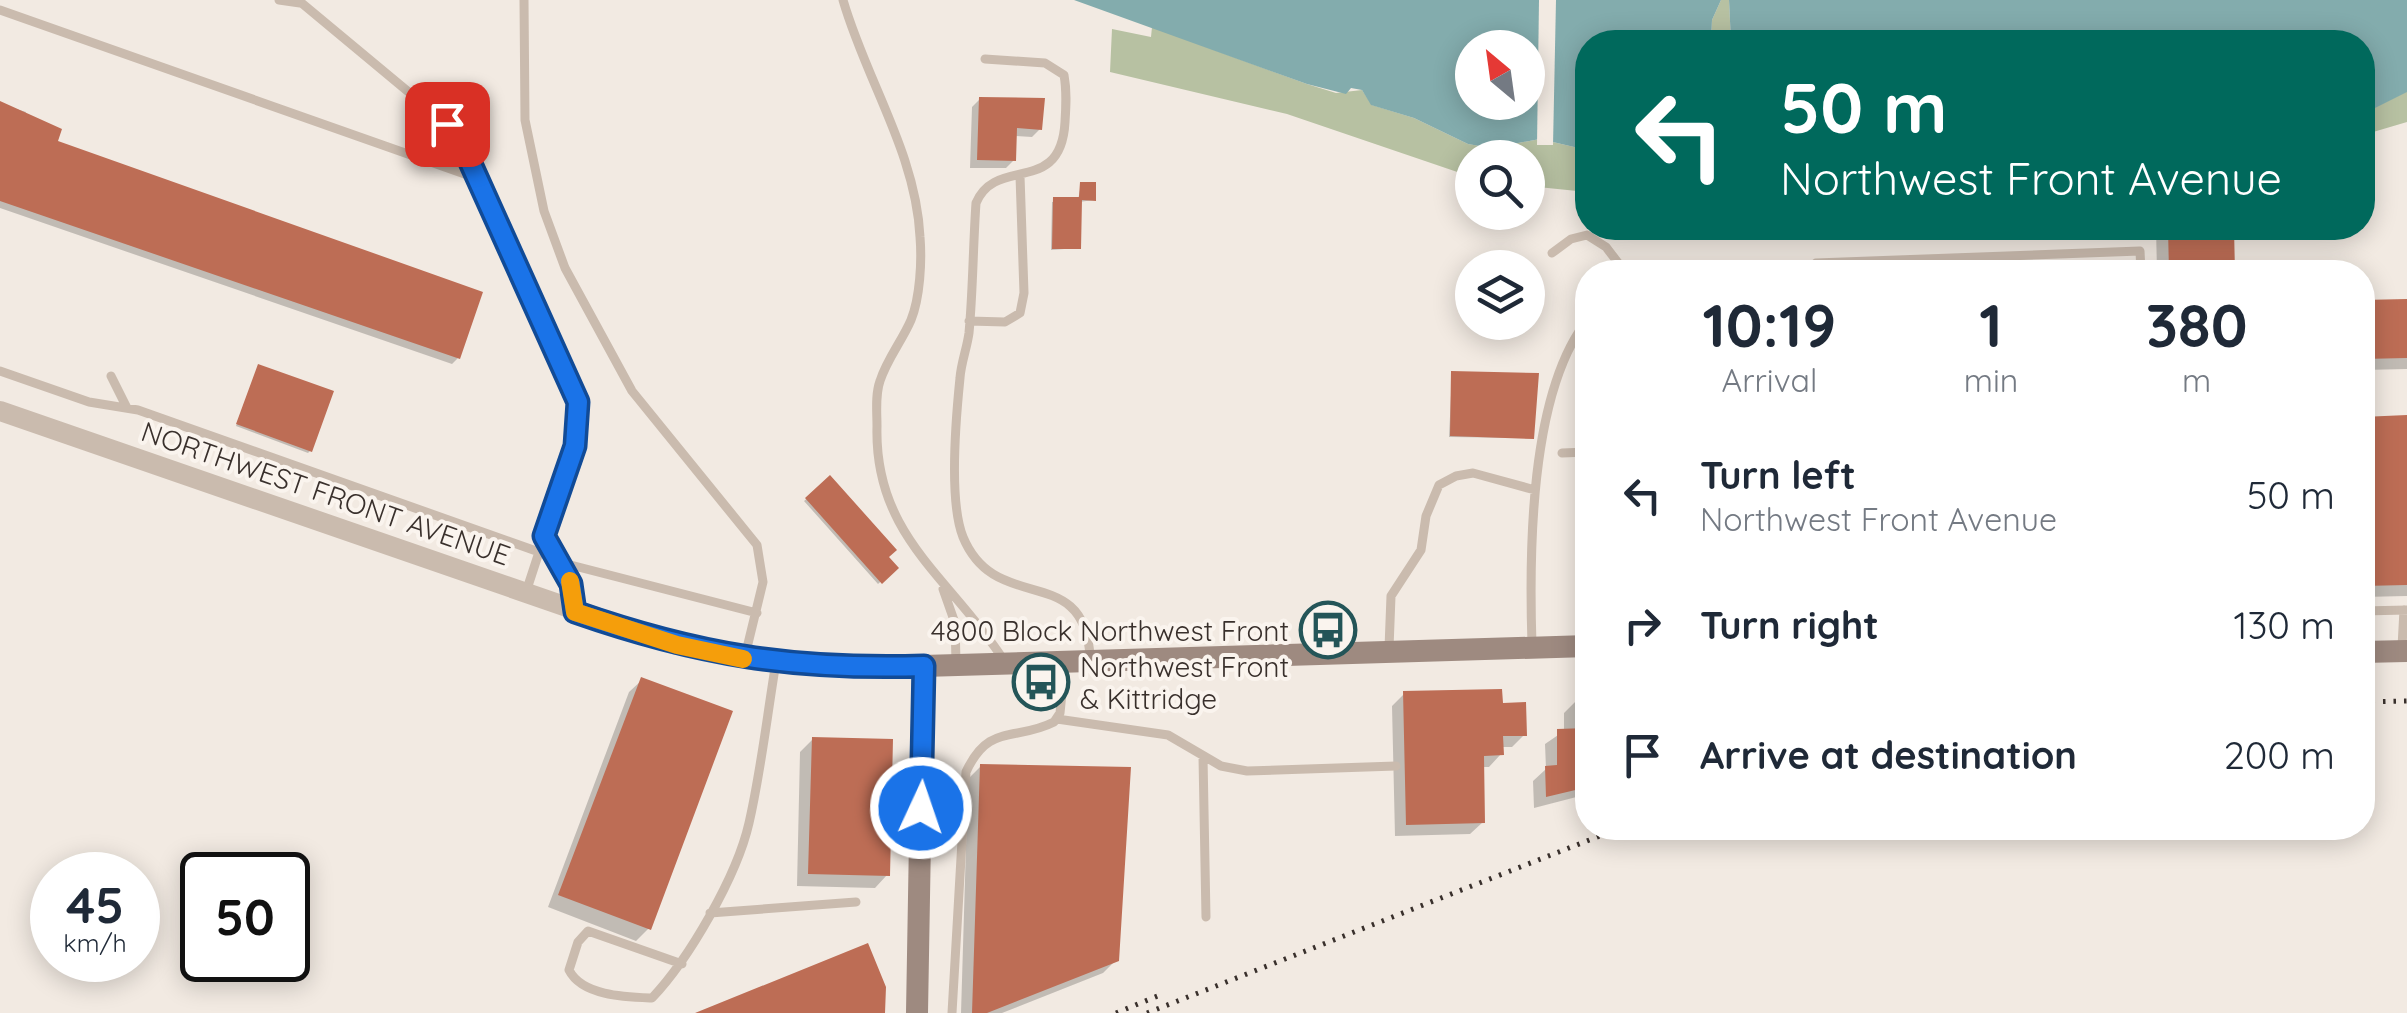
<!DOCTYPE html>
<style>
:root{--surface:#fff;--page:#f2f2f3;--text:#1f2937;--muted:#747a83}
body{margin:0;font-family:Quicksand,sans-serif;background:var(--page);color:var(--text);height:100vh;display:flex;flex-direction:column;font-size:38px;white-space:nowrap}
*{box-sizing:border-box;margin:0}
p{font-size:32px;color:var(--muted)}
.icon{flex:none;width:55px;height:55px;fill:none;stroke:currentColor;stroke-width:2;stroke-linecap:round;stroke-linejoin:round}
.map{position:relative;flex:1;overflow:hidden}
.drawer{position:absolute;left:1575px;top:260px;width:800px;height:580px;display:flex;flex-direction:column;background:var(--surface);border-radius:40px;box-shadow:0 5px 25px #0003}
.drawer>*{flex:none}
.top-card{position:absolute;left:1575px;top:30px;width:800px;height:210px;border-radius:40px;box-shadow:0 5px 25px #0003;background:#00695c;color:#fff;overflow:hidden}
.needle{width:65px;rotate:331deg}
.controls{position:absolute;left:1455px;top:30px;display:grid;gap:20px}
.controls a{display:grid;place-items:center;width:90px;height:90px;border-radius:50%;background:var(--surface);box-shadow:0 5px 25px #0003;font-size:50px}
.speed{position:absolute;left:30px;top:852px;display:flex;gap:20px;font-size:50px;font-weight:700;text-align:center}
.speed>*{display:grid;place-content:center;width:130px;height:130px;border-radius:50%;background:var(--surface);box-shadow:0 5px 25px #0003;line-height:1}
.speed small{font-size:25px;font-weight:400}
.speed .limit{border:5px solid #111;border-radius:15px;background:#fff;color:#111}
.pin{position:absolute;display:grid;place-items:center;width:85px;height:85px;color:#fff;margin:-42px;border-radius:20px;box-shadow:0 5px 15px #0006}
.me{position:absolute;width:110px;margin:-55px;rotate:3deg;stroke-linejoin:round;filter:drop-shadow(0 0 8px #0008)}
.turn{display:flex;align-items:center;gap:35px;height:210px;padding:0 40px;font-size:45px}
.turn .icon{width:130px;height:130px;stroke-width:2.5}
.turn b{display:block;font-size:70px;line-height:85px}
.eta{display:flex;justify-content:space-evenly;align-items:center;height:170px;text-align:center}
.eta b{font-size:60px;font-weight:700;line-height:70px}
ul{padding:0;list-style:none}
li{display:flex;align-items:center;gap:30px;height:130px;padding:0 40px}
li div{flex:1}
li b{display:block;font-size:38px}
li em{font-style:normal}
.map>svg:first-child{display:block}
.green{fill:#b7c1a2}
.water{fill:#83acad;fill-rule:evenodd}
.pier{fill:#f2eae2}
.shadow{fill:#0003}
.building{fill:#bd6d55}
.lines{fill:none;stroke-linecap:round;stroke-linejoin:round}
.service{stroke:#cabbae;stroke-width:9}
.tertiary{stroke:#cabbae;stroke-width:20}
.secondary{stroke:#9e8a80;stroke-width:22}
.rail{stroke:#39302c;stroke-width:5;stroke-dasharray:2.5 8;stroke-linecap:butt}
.route-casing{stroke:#114b97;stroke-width:25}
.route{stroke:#1a73e8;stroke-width:18}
.slow{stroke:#f59e0b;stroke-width:18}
.labels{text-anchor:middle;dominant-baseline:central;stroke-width:8;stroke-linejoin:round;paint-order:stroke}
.street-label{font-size:28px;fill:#39302c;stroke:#faf4ee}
.poi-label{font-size:28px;fill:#39302c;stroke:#faf4ee;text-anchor:end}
</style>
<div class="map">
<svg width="2407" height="1013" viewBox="0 0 2407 1013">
<rect width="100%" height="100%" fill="#f2eae2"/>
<!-- green -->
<path class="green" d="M1721,0H1729L1731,42H1711L1712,20Z
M1152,27L1307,84L1336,93L1362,90L1372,105L1414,118L1468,144L1491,148L1540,139L1587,150V192L1528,186V158H1472V177L1287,114L1110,72L1112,29L1151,37Z
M2402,92H2407V122L2363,135V114Z"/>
<!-- water -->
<path class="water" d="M1074,0H1721L1712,20L1711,42H1588L1587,150L1540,139L1491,148L1468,144L1414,118L1371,105L1362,90L1351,88L1346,94L1307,84ZM1472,48H1528V102H1472Z
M1729,0H2407V92L2363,114L2362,42H1731Z"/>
<!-- pier -->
<path class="pier" d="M1539,0H1556L1553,145H1537Z"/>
<!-- shadow -->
<path class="shadow" d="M980,99L1040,129L1032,137L1015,136L1014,160L1006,168H970L972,107Z
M0,104L26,112L24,118L54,143L458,358L452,364L0,208Z
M1081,185L1094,200L1079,202L1078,248L1051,250L1052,202L1078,200Z
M2156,228H2231L2233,272H2157Z
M1983,267L1984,272H1880L1881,271Z
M2407,301V369L2362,370V303Z
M257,369L310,451L308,453L236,426Z
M1452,374L1532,438L1449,437Z
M2407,418V596L2362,597V419Z
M830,479L896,568L878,584L804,501Z
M642,680L649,928L636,941L548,907L629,692Z
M1404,694L1524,735L1512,747H1501V754L1489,767H1481L1483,822L1470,834L1395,836L1392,706Z
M1576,701H1588V794L1534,808L1533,781L1546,769L1545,744L1564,731V713Z
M813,739L887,875L875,888L797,886L800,752Z
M981,766L1116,960L1103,973L1002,1013H961L968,779Z"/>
<!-- building -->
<path class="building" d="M979,97L1045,98L1042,130L1017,128L1016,161L977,160Z
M0,101L62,129L58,141L483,292L460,359L0,201Z
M1080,182H1096V201L1082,200L1081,249H1052L1053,197H1079Z
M2168,228H2234L2235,272H2169Z
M2407,299V358L2362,359V300Z
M258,364L334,391L312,452L236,424Z
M1451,371L1539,373L1534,439L1450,436Z
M2407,415V585L2362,586V417Z
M830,475L897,550L889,557L899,568L882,584L805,498Z
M641,677L733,711L651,930L558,895Z
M1502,689L1503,703L1526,702L1527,736H1503L1504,755L1484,756L1485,823L1406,825L1403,691Z
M1588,728V787L1546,797L1545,766L1557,765V729Z
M812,737L893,739L890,876L808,874Z
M980,764L1131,767L1119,961L987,1013H972Z
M868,943L886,987L885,1013H695Z"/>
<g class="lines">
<!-- service -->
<path class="service" d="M279,0L300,3
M298,0L429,109L461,143L574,390L579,430L526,592
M524,0L525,120L544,211L565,268L632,391L757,545L763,582L745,656
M843,0C866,80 916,153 920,237C922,261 920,298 911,320C902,341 887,359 880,381C875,395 877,412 877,426C874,536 950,577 1003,659
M0,10L476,178
M985,59L1045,63L1064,75C1067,91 1066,106 1065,122C1061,197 996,155 976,203C973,246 973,290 969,333C967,348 961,363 960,378C956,417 949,502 963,537C996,617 1085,560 1090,657
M1552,253L1571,239L1587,235L1606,247L1619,264L1618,272
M1807,272L1816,263L2140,251L2141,272
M969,321L1005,322L1020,313L1024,293L1020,176
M0,371L89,402L138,410L539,552
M111,376L127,408
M1562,453L1588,452
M545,536L571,585L575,611
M559,562L757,613
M943,589L955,623L956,662
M2362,611L2407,610
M1532,645C1529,554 1529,392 1588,319
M2402,647L2404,610
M1389,648L1391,596L1421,550L1426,516L1439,485L1456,476L1473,473L1535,490
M1057,719L1168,735L1221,766L1247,771L1396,766
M1203,757L1206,917
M710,913L856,902
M682,964L588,931L578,942L569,970C582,996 626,997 652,998C689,959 737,876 749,823C761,771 767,716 776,662
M952,1013L966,772C989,722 1015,742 1054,722L1060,713L1065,663"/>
<!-- tertiary -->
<path class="tertiary" d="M0,411L677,645L802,665L923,666"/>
<!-- secondary -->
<path class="secondary" d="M2362,652L2407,651
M917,1013L923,666L1588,646"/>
<!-- rail -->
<path class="rail" d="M2362,702L2407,701
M1116,1013L1160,995
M1147,1013L1620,828"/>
</g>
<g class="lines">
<!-- route casing -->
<g class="route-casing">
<path id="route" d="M447,124L461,142L578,402L575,446L544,536L571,584L575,612C698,655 793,670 924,666L921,808"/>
</g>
<!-- route -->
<use href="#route" class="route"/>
<!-- slow -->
<path class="slow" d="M570,581L575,612L677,645L743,659"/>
</g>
<!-- icons -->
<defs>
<g id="bus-ring" transform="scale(2.875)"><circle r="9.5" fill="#faf4ee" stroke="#245558" stroke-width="1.5"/><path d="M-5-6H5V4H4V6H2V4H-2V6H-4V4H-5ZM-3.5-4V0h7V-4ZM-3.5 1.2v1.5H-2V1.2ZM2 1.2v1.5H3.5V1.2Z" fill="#245558"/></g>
</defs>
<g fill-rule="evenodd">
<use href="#bus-ring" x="1328" y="630"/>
<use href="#bus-ring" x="1041" y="682"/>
</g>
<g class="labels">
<!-- street labels -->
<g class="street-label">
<text transform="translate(326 493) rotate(19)">NORTHWEST FRONT AVENUE</text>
</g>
<!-- poi labels -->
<g class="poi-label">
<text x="1289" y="630">4800 Block Northwest Front</text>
<text x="1080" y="666" text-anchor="start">Northwest Front<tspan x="1080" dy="32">&amp; Kittridge</tspan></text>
</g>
</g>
</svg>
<div class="controls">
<a><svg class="needle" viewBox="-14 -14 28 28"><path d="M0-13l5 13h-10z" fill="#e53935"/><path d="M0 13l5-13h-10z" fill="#747a83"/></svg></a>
<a><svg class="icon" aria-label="search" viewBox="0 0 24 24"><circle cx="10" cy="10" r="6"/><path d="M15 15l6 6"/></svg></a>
<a><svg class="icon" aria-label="layers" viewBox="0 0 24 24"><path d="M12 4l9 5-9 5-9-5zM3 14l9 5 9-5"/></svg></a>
</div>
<div class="speed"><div>45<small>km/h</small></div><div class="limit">50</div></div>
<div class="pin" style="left:447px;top:124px;background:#d93025"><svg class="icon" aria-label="arrive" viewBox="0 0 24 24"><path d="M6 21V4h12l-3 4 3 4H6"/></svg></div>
<svg class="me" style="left:921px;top:808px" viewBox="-20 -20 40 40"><circle r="17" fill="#1a73e8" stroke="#fff" stroke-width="3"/><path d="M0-11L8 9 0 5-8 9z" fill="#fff"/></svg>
<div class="top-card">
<div class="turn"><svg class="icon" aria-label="left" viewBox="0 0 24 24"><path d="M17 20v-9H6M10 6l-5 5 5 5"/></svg><div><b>50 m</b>Northwest Front Avenue</div></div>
</div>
<section class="drawer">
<div class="eta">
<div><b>10:19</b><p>Arrival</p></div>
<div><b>1</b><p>min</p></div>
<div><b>380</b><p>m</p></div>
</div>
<ul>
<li><svg class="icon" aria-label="left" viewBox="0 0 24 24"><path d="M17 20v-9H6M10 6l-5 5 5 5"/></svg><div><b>Turn left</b><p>Northwest Front Avenue</p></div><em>50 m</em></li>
<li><svg class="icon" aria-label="right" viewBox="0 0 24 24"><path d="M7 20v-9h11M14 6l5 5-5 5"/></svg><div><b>Turn right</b></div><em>130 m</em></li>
<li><svg class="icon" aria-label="arrive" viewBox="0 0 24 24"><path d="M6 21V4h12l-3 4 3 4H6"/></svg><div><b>Arrive at destination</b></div><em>200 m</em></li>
</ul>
</section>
</div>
